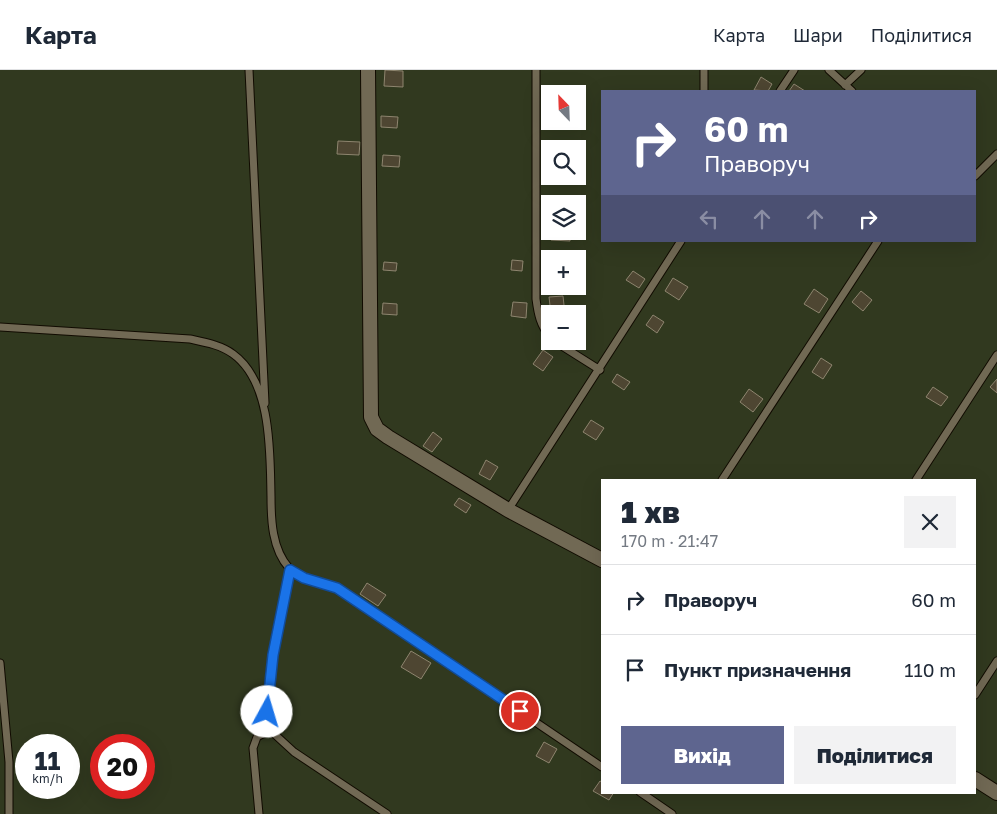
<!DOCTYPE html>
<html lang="uk">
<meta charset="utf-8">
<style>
:root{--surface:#fff;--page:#f2f2f3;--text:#1f2937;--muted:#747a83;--line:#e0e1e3;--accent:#5e658f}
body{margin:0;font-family:"Golos Text",sans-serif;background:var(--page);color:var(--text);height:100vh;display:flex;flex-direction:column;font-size:19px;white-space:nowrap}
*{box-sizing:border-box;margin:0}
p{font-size:16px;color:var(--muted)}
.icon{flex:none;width:28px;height:28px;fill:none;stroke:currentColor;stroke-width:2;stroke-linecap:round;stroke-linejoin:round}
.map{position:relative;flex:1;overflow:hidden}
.side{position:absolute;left:601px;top:409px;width:375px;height:315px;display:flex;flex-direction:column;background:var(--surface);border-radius:0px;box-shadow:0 5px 20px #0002}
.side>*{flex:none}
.hud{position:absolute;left:601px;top:20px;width:375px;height:152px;border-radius:0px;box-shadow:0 5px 20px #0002;background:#5e658f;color:#fff;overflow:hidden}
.needle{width:32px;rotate:337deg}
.tools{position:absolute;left:541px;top:15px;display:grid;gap:10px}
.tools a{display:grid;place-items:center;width:45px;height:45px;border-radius:0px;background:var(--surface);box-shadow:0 5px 20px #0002;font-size:25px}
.speed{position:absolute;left:15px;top:664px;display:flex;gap:10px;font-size:25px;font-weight:700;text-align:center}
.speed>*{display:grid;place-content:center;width:65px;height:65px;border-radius:50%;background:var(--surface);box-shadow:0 5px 20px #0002;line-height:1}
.speed small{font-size:12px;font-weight:400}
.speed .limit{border:8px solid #d22;background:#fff;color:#111}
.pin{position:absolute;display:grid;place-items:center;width:42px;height:42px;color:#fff;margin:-21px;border:2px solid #fff;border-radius:50%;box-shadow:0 1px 5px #0007}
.me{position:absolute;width:55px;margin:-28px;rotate:6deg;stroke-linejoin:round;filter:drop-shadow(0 0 4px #0008)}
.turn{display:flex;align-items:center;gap:18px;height:105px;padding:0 20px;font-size:22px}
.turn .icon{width:65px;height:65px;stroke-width:2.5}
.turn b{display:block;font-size:35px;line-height:42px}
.lanes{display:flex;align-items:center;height:48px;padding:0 20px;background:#0003;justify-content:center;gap:25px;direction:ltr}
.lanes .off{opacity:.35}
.round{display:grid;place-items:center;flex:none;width:52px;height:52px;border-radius:0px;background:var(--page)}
.headline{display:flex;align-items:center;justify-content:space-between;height:85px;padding:0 20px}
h1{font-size:30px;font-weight:800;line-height:38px}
.action{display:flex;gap:10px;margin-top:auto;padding:10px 20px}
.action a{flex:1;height:58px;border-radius:0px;background:var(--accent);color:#fff;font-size:20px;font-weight:800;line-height:58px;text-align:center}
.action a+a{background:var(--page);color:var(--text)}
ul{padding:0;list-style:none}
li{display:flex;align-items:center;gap:15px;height:70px;padding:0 20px;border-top:1px solid var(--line)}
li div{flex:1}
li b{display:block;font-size:19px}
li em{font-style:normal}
header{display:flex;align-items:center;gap:30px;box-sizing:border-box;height:70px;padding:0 25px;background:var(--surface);border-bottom:1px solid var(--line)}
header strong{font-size:24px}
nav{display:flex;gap:28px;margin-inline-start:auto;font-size:18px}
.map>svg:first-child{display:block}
.green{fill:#31391f;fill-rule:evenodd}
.building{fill:#4e4632;stroke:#8e856f}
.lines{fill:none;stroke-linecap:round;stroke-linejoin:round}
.lane-casing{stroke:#110b00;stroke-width:9}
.street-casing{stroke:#110b00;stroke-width:16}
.lane{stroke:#716954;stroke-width:7}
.street{stroke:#716954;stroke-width:14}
.route-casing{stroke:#114b97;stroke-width:12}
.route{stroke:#1a73e8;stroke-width:9}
</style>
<header>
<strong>Карта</strong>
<nav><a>Карта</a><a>Шари</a><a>Поділитися</a></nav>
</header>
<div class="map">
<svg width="997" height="744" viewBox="0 0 997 744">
<rect width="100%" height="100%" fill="#29210f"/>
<!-- green -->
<path class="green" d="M0,0H997V744H0ZM602,21H975V171H602ZM550,24H578V51H550ZM550,79H578V106H550ZM550,134H578V161H550ZM550,189H578V216H550ZM550,244H578V271H550ZM602,410H975V722H602ZM26,675H69V718H26ZM101,675H144V718H101Z"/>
<!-- building -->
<path class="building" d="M385,0L403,1V17L384,16Z
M761,7L772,14L768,21L754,20Z
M794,14L805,21H789Z
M381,46L398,47L397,58L381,57Z
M338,71L360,72L359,85L337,84Z
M383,85L400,86L399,97L382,96Z
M551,161H570V171L551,170Z
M512,190L523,191L522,201L511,200Z
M384,192L397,193L396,201L383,200Z
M633,201L645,209L639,218L626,210Z
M673,208L688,217L679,230L665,221Z
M814,219L828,229L819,243L804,234Z
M861,221L872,230L863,241L852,232Z
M563,226L565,244H551L549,227Z
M513,232L527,233L526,248L511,246Z
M383,233L397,234V245L382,244Z
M653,245L664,252L657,263L646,255Z
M578,266L584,270L579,278L570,271H578Z
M543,280L553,287L543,301L533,294Z
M821,288L832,295L823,309L812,302Z
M617,304L630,312L624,320L612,312Z
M997,309V323L990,317Z
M933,317L948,327L941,336L926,327Z
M749,319L763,329L753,342L740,332Z
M591,350L604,358L596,370L583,362Z
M433,362L442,369L432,382L423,376Z
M486,390L498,397L490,410L479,404Z
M459,428L471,435L466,443L454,435Z
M367,513L386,525L378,536L360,524Z
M411,581L431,593L421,609L401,597Z
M544,672L557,679L549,693L536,686Z
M600,711L602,712V722H614L609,730L593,721Z"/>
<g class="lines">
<!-- lane casing -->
<g class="lane-casing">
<path id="lane" d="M249,0L265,333
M536,0V229C538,244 540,255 550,267
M704,0V21
M829,0L852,21
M845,15L861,0
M780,21L794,0
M975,106L997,84
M0,257L190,269C204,272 221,275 233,284C272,312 270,383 271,426C271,450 272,479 289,498C299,510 322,512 337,518L602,697
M554,271L600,300
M722,410L878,171
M916,410L997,285
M508,440L681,171
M290,500C279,551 263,608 270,660L294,682L387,744
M0,593L9,692V744
M975,625L997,591
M640,722L672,744
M259,744L253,678L257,667L270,660"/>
</g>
<!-- street casing -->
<g class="street-casing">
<path id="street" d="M368,0L371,347L377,359L388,367L508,440L602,490
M975,709L997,723"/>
</g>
<!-- lane -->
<use href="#lane" class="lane"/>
<!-- street -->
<use href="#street" class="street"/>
</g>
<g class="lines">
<!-- route casing -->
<g class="route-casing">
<path id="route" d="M267,642L273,585L290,500L304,508L337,518L520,641"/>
</g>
<!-- route -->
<use href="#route" class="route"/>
</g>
</svg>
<div class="tools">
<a><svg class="needle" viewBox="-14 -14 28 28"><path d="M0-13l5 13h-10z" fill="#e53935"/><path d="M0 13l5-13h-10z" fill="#747a83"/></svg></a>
<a><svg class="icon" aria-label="search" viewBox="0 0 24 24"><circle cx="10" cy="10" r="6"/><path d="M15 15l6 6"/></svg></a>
<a><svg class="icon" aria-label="layers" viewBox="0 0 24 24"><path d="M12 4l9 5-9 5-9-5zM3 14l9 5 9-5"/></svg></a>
<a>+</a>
<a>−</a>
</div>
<div class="speed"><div>11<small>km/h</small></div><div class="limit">20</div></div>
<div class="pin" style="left:520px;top:641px;background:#d93025"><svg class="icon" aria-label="arrive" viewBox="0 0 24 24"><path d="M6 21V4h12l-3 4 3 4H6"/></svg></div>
<svg class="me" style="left:267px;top:642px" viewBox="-20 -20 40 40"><circle r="19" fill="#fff"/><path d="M0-13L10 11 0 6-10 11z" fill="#1a73e8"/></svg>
<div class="hud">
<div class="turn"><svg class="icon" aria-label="right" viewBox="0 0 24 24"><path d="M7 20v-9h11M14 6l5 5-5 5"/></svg><div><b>60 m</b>Праворуч</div></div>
<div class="lanes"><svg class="icon off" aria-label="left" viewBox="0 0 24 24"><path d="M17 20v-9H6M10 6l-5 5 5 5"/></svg><svg class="icon off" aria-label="ahead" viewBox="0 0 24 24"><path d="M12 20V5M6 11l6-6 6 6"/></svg><svg class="icon off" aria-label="ahead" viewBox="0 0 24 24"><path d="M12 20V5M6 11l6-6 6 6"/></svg><svg class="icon" aria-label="right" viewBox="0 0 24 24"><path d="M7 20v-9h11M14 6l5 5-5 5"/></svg></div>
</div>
<section class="side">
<div class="headline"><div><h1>1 хв</h1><p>170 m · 21:47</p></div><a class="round"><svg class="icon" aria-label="close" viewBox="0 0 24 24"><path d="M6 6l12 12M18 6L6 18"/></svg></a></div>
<ul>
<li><svg class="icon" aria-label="right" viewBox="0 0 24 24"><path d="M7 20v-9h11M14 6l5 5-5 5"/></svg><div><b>Праворуч</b></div><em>60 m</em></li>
<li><svg class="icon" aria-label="arrive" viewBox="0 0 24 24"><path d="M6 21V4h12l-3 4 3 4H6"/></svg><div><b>Пункт призначення</b></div><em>110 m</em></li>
</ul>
<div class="action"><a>Вихід</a><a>Поділитися</a></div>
</section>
</div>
